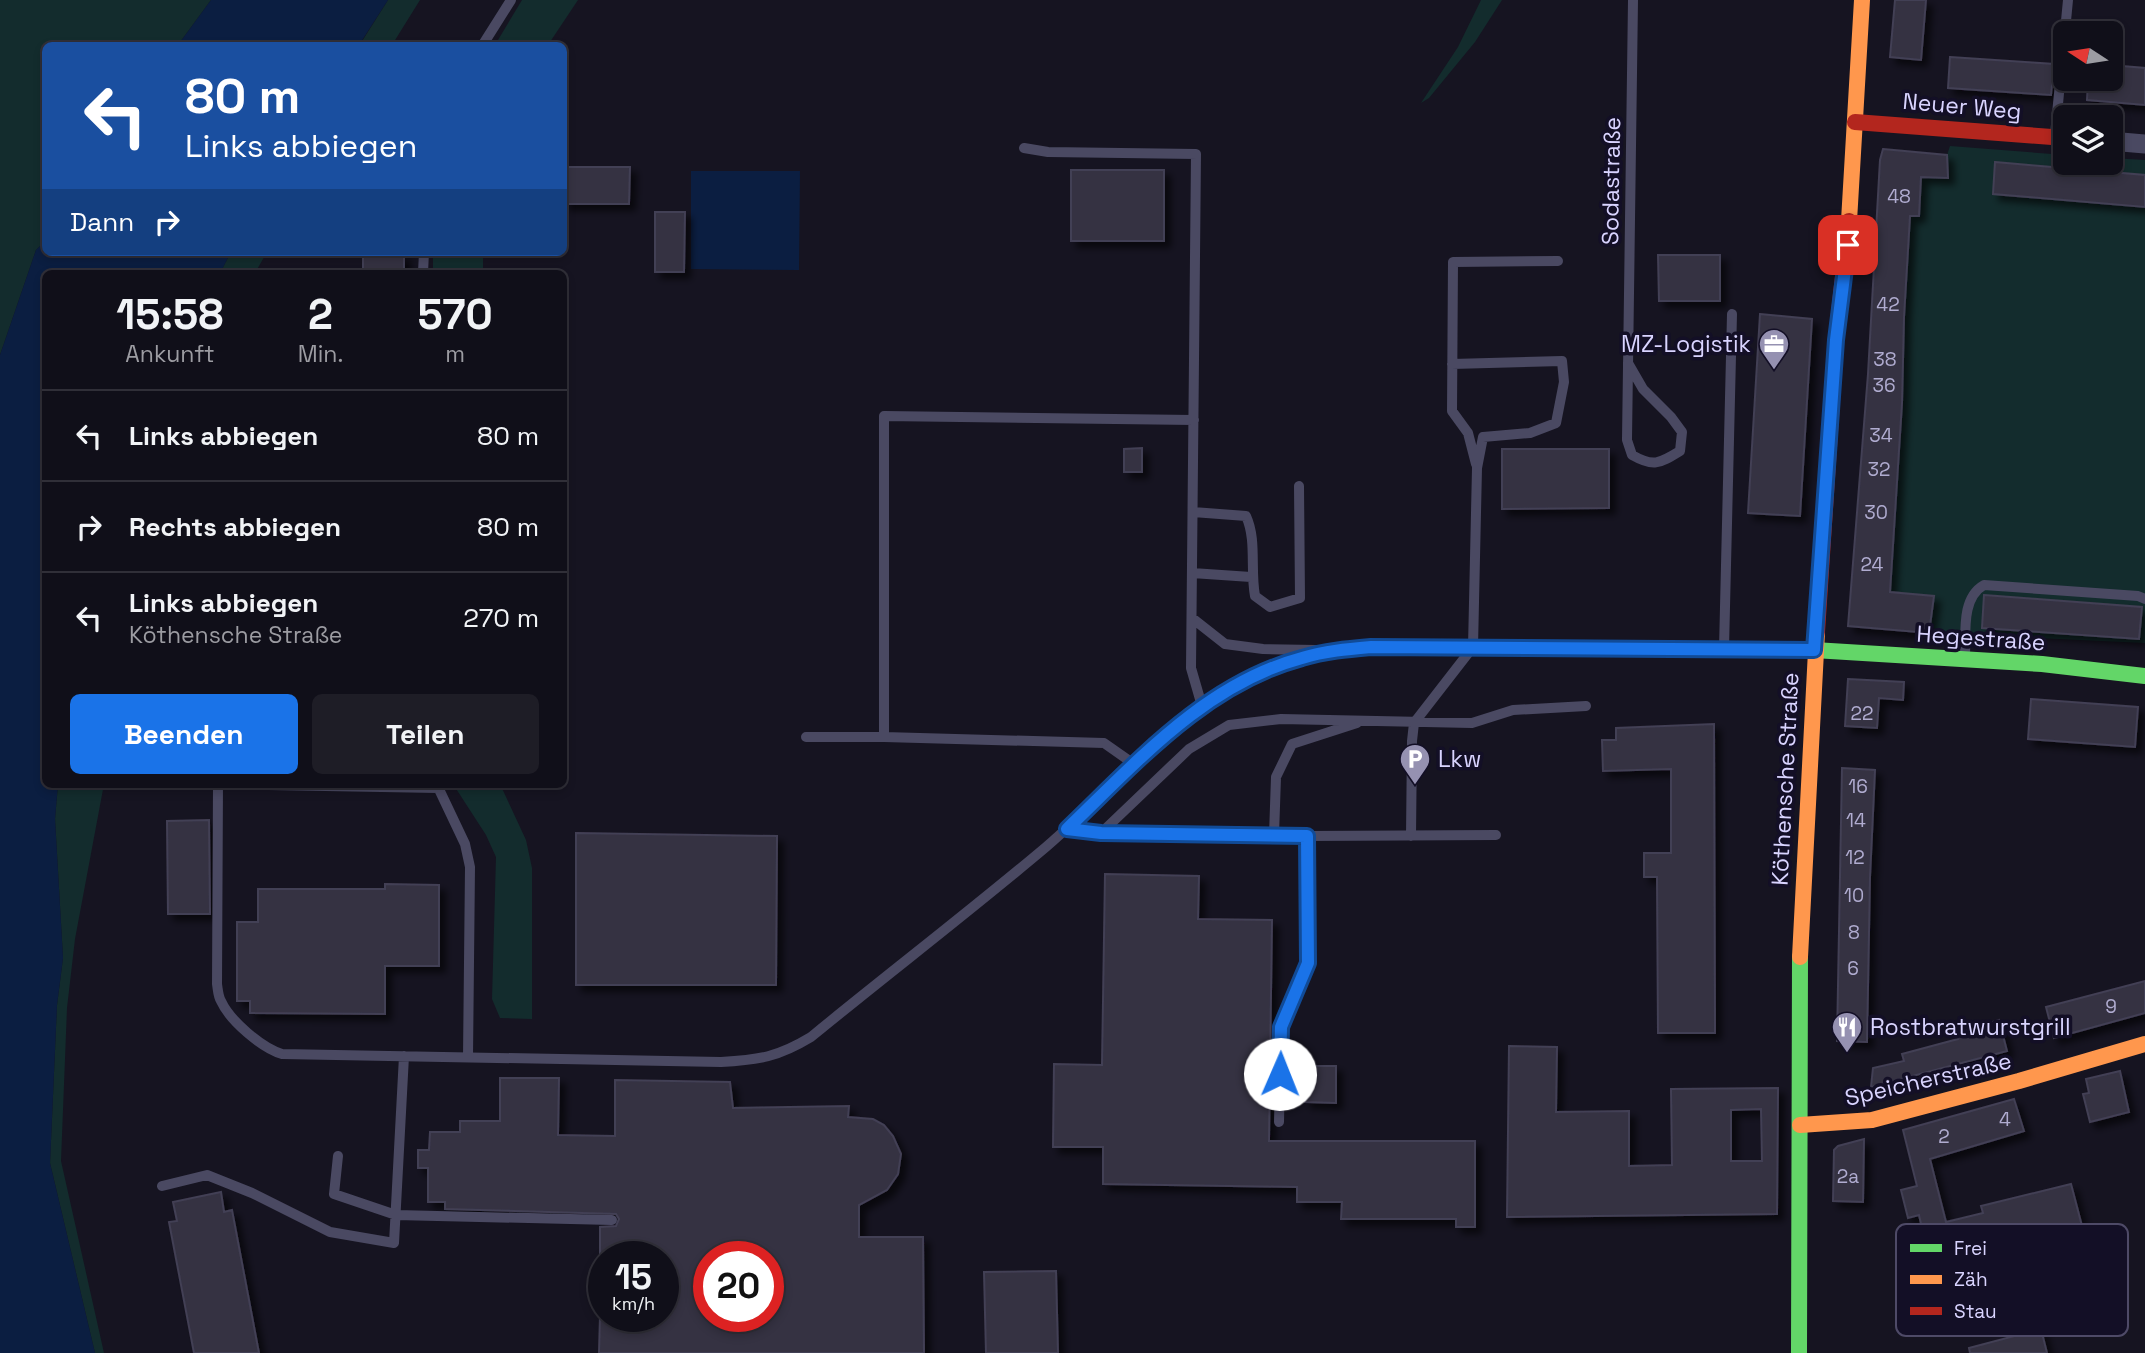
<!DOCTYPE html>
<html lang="de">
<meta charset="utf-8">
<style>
:root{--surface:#100f19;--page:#1e1d26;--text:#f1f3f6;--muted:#9c9ca2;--line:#302f38;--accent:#1a73e8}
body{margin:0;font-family:"Space Grotesk",sans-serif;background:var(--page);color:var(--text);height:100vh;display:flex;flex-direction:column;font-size:26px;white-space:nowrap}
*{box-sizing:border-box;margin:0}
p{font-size:23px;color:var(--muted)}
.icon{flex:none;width:38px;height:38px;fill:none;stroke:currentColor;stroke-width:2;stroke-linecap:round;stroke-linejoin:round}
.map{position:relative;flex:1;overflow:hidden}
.details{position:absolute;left:42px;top:270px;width:525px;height:518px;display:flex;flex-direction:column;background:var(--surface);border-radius:10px;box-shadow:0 4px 10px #0003,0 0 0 2px var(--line)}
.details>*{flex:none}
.hud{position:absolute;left:42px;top:42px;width:525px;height:214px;border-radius:10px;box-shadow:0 4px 10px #0003,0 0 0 2px var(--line);background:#1a4fa0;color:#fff;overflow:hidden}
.needle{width:46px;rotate:282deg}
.tools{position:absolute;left:2053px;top:21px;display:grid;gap:14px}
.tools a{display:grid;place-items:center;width:70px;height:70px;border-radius:10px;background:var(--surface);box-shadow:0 4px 10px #0003,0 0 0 2px var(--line);font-size:35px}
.speed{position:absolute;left:588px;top:1241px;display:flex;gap:14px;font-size:35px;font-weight:700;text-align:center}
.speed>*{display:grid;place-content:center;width:91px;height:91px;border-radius:50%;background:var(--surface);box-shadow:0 4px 10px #0003,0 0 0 2px var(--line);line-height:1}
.speed small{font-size:18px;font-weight:400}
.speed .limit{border:10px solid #d22;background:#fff;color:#111}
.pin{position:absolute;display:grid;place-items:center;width:60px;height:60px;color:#fff;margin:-30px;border-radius:14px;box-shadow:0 4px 10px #0006}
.me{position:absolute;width:77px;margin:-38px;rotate:1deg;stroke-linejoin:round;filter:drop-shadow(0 0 5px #0008)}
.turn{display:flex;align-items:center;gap:24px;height:147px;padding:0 28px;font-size:32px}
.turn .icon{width:91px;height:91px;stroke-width:2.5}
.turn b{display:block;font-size:49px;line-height:60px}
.then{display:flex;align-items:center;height:66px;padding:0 28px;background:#0003;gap:14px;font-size:26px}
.eta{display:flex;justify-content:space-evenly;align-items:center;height:119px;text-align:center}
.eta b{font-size:42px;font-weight:700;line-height:49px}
.primary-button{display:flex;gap:14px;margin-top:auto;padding:14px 28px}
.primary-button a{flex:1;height:80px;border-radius:10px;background:var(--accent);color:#fff;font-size:28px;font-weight:700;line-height:80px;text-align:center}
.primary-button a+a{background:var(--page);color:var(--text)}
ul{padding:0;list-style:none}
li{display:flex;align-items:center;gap:21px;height:91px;padding:0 28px;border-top:2px solid var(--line)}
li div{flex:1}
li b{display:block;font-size:26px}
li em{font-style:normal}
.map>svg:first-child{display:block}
.green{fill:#132c2d}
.water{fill:#0b1e41}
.building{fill:#343243;stroke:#433f54;stroke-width:2;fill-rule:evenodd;filter:url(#shadow)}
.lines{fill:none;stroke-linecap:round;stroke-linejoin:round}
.lane{stroke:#4a4962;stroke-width:10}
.street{stroke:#4a4962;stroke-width:19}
.fast{stroke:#63d668;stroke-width:16}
.slow{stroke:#ff974d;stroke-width:16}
.jam{stroke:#b3261e;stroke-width:16}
.route-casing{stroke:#114b97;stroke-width:18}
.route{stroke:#1a73e8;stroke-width:12}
.labels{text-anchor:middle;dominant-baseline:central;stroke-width:7;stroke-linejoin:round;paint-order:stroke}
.number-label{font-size:19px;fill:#b0acd0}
.street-label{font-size:23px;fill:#d9d4ff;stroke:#130f26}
.poi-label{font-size:23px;fill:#d9d4ff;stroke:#130f26;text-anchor:start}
.key{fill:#130f26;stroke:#4e4a67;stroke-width:2}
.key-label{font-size:19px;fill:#d9d4ff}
</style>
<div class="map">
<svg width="2145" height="1353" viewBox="0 0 2145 1353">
<defs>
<filter id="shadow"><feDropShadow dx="6" dy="6" stdDeviation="3.5" flood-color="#0009"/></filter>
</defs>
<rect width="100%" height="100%" fill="#161421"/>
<!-- green -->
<path class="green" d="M0,0H211L178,45L46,46L45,241L36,250L0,355Z
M388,0H420L392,45L359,46Z
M522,0H578L548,45H495Z
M1481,0H1502L1475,42L1429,98L1421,103L1458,47Z
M1950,146L2065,155V163H2110L2111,158L2145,160V643L1929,633L1933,596L1890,592L1910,216H1919L1921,177L1948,178L1947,155Z
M231,252H267L255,273H220Z
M433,252H483V273H433Z
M58,784H104L75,939L67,1008L61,1161L104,1353H95L50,1163L57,1005L63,958L55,819Z
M453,784H500L526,840L532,868V1019L500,1018L492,999L496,857L486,835Z"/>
<!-- water -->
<path class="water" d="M211,0H388L359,45H178Z
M691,171H800L799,270L691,269Z
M45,241L46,252H231L220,273H46V784H58L55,819L63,958L57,1005L50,1163L95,1353H0V355L36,250Z"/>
<!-- building -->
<path class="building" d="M1895,0H1926L1921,60L1890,57Z
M1950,57L2054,64L2051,95L1948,88Z
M2110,65L2145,68V105L2087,100L2088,79H2110Z
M1883,149L1947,155L1948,178L1921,177L1919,216H1910L1904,317L1902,403L1890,592L1934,596L1929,633L1848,626L1868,374L1880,160Z
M1995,162L2145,175V207L1993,194Z
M564,167H630L629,204H564Z
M1071,170H1164V241H1071Z
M655,212H685L684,272H655Z
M363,252L404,255V273H363Z
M1658,255H1720V301H1659Z
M1760,314L1812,319L1800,516L1748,513Z
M1142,448V472H1124V449Z
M1502,449H1609V508L1502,509Z
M1984,595L2142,607L2139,639L1982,628Z
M1848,679L1904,682L1903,700L1879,698L1877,728L1845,726Z
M2031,699L2138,707L2135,747L2028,739Z
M1714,724L1715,1033H1658L1657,877H1644V853H1671V769L1603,771L1602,740H1616V728Z
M1842,768L1875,770L1870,877L1867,1042L1837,1041Z
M209,820L210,914H168L167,821Z
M576,833L777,836L776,985H576Z
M1105,874L1199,876L1198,919L1272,920L1269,1141H1475V1227H1456V1219H1341L1342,1202H1297V1187L1103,1184V1147H1053L1054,1064L1102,1065Z
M385,884L439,885V966H385V1014L250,1013V1001H237V922H258V889H385Z
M2145,981V1013L2054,1038L2046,1007Z
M1999,1020L2007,1051L1871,1087L1873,1068L1904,1061L1902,1054L1958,1039L1956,1033Z
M1509,1046L1557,1047L1556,1112L1629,1111V1166L1672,1165L1671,1089L1778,1088L1777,1214L1507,1217ZM1761,1109L1762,1161H1731V1110Z
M1305,1066H1336V1103L1305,1102Z
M2120,1071L2129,1112L2090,1122L2083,1094L2089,1093L2086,1079Z
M500,1078H559L558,1135L615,1136V1080L730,1082L733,1108L849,1106L848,1117L873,1119L884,1125L893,1136L901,1154L898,1174L887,1190L859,1205V1237H923L924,1353H599L600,1316H663V1256H600V1227L616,1226L619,1219L616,1214L445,1209V1202H428V1168H418V1150H429L430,1132H460V1121H500ZM709,1256H768V1316H709Z
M2014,1099L2024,1131L1930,1159L1946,1222L1983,1213L1981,1206L2071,1184L2082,1226L2064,1231L2067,1244L1947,1276L1937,1234L1924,1237L1919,1215L1908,1218L1901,1190L1917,1186L1903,1130Z
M1864,1139L1863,1202L1833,1201L1834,1150L1838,1146Z
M221,1192L224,1212L232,1210L259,1353H194L169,1222L177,1221L173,1202Z
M1056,1271L1058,1353H986L984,1272Z
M2041,1329L2047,1353H1970L1969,1348Z"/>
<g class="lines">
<!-- lane -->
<path class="lane" d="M482,46L511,0
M2055,135L2068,0
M1024,148L1048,152L1196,154L1191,668L1202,706
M423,273L424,252
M1628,363L1643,389L1671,417L1682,432L1680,451C1659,464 1653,467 1632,455L1627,440L1633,0
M1476,464L1468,433L1452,411L1453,262L1558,261
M1193,512L1246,516C1257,540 1250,569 1255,596L1270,607L1300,598L1299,486
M1192,573L1251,577
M1192,618L1225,644L1263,649L1316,650
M1724,649L1732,314
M1965,657C1966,633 1961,598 1984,585L2138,596L2145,599
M806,737H884
M1134,764L1104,743L884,737V416L1194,420
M437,785L465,844L470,867L468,1057
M438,788L218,784L217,984C218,990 218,996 221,1001C230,1021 262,1048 282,1054L721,1062C759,1060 778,1057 811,1037C889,973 969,912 1046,847C1089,810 1127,768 1169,730C1203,700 1259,668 1303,657C1326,652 1348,649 1371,647L1810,650
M1067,829L1101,833L1308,836L1496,835
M1101,833L1189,749L1229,725L1281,719L1472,723L1513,710L1586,706
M1274,835L1276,777L1292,744L1357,723
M1411,836L1412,741L1414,723L1473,647L1477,468L1483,437L1530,433L1556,423L1564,382L1562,361L1452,364
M1279,1122L1281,1027L1308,963V836
M338,1156L334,1194L396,1215L612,1220
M162,1186L207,1175L252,1193L330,1232L394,1243L404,1056"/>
<!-- street -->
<path class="street" d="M2110,141L2145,144"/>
<!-- fast -->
<path class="fast" d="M1814,650L2042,664L2145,676
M1799,1353L1800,957"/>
<!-- slow -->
<path class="slow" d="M1849,221L1862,0
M1800,957L1817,632
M1800,1125L1872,1120L2019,1081L2145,1044"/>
<!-- jam -->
<path class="jam" d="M1855,122L2065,138
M1817,632L1836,340L1849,221"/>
</g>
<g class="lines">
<!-- route casing -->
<g class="route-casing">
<path id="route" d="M1280,1074L1281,1027L1308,963L1307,836L1101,833L1067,829C1137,762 1205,684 1302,658C1325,651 1348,649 1371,647L1814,650L1836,340L1848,245"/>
</g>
<!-- route -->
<use href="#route" class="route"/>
</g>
<!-- icons -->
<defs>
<g id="office-pin" transform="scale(1.575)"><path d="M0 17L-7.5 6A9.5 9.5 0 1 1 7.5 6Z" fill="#9591b1" stroke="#130f26"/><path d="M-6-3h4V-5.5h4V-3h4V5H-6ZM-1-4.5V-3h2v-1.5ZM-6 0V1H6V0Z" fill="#fff"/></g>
<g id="parking-pin" transform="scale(1.575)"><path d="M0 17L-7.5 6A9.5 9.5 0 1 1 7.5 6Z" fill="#9591b1" stroke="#130f26"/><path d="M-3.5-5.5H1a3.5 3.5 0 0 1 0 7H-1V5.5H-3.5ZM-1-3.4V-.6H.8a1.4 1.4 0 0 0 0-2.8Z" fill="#fff"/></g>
<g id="restaurant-pin" transform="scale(1.575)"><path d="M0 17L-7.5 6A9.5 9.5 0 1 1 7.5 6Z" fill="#9591b1" stroke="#130f26"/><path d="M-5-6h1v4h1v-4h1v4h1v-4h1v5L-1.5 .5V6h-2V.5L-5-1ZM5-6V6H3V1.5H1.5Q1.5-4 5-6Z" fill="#fff"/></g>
</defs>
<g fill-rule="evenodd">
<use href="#office-pin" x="1774" y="344"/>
<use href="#parking-pin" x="1415" y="759"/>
<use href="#restaurant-pin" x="1847" y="1027"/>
</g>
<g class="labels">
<!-- number labels -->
<g class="number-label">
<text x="1899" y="196">48</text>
<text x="1888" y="304">42</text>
<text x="1885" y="359">38</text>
<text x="1884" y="385">36</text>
<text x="1881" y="435">34</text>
<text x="1879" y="469">32</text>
<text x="1876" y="512">30</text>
<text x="1872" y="564">24</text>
<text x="1862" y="713">22</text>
<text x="1858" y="786">16</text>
<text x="1856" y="820">14</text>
<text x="1855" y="857">12</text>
<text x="1854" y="895">10</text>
<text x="1854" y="932">8</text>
<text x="1853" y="968">6</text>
<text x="2111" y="1006">9</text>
<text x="2005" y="1119">4</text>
<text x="1944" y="1136">2</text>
<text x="1848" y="1176">2a</text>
</g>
<!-- street labels -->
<g class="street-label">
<text transform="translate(1962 106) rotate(5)">Neuer Weg</text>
<text transform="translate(1611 181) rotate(-89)">Sodastraße</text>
<text transform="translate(1981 638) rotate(4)">Hegestraße</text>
<text transform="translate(1785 779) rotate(-87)">Köthensche Straße</text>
<text transform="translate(1928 1079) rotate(-13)">Speicherstraße</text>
</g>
<!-- poi labels -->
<g class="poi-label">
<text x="1751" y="344" text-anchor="end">MZ-Logistik</text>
<text x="1438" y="759">Lkw</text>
<text x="1870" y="1027">Rostbratwurstgrill</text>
</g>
</g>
<!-- legend -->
<rect x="1896" y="1224" width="232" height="112" rx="10" class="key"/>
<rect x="1910" y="1244" width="32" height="8" fill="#63d668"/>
<rect x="1910" y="1275" width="32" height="9" fill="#ff974d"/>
<rect x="1910" y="1307" width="32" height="8" fill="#b3261e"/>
<g class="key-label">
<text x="1954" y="1255">Frei</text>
<text x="1954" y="1286">Zäh</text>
<text x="1954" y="1318">Stau</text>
</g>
</svg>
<div class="tools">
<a><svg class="needle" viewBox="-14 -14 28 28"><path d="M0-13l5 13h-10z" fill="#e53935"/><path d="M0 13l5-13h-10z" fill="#9c9ca2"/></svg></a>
<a><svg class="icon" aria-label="layers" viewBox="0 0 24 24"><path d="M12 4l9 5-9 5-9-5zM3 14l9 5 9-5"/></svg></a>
</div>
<div class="speed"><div>15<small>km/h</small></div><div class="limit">20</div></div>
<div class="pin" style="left:1848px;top:245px;background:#d93025"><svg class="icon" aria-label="arrive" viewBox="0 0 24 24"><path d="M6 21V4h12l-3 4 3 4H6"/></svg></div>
<svg class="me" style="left:1280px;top:1074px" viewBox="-20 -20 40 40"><circle r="19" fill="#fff"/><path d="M0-13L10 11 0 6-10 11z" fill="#1a73e8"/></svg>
<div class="hud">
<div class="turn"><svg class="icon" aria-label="left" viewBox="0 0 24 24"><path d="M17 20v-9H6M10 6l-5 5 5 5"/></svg><div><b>80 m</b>Links abbiegen</div></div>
<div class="then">Dann<svg class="icon" aria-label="right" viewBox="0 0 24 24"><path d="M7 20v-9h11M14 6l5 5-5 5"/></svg></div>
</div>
<section class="details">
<div class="eta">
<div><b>15:58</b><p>Ankunft</p></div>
<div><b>2</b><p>Min.</p></div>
<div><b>570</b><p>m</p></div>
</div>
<ul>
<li><svg class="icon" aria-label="left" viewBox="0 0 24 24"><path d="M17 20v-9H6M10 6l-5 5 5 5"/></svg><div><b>Links abbiegen</b></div><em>80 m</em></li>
<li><svg class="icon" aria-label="right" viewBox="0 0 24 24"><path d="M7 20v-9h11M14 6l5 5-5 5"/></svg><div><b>Rechts abbiegen</b></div><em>80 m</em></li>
<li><svg class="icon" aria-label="left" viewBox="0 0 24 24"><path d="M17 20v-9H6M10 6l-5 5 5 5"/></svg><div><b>Links abbiegen</b><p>Köthensche Straße</p></div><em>270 m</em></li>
</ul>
<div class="primary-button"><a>Beenden</a><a>Teilen</a></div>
</section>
</div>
